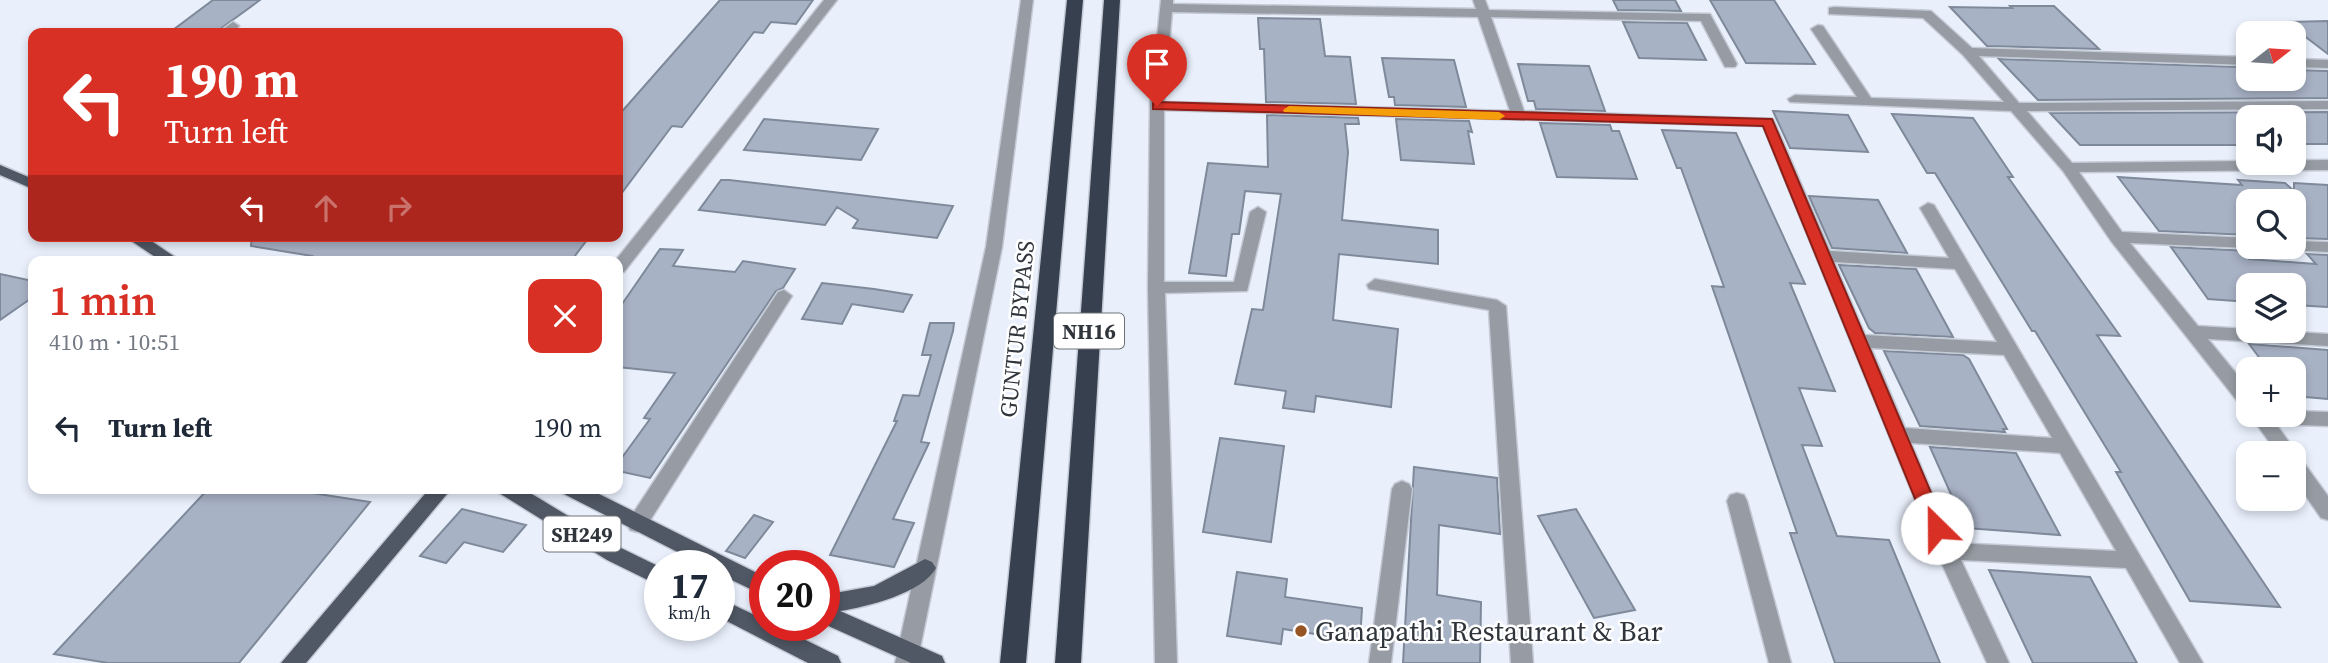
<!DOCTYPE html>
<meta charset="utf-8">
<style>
:root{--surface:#fff;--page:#f2f2f3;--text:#1f2937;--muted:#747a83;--accent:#d93025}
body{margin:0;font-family:"Source Serif 4",serif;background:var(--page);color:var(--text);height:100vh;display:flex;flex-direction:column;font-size:26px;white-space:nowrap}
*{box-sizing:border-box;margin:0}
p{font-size:23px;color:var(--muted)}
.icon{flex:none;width:38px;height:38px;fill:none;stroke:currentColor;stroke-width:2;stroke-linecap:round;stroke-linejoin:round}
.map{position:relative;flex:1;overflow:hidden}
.sheet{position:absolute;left:28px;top:256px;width:595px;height:238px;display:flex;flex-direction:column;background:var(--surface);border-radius:14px;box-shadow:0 4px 10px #0003}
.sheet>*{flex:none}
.hud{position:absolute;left:28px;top:28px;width:595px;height:214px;border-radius:14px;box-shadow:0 4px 10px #0003;background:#d93025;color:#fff;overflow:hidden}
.needle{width:46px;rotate:73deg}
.buttons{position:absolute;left:2236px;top:21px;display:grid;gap:14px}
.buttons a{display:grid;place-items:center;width:70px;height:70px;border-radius:14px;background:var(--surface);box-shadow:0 4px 10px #0003;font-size:35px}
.speed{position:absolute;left:644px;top:550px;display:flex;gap:14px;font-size:35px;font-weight:700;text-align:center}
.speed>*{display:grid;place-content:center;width:91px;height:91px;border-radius:50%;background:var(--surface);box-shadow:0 4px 10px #0003;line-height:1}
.speed small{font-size:18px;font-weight:400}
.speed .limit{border:10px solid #d22;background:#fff;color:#111}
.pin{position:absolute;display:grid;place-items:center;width:60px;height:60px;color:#fff;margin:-72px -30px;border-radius:50% 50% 50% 0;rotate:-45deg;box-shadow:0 0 7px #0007}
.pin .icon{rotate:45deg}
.me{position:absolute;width:77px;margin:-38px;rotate:337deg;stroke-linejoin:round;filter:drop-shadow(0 0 5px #0008)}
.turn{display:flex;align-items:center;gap:24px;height:147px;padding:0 21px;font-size:32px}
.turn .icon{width:91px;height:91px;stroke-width:2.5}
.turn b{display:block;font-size:49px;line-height:60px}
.lanes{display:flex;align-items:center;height:66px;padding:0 21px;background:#0003;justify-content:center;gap:35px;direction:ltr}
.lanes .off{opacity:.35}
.round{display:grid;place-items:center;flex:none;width:74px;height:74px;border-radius:14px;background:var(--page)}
.head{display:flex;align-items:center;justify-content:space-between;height:119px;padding:0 21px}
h1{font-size:42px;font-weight:600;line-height:52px;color:var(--accent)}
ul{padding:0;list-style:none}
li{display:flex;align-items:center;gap:21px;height:105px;padding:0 21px}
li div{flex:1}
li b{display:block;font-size:26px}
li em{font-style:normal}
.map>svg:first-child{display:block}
.building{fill:#a8b2c5;stroke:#7e899a;stroke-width:2}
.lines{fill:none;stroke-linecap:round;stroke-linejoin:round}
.minor-casing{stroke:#c4cbd6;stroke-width:3}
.major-casing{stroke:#c4cbd6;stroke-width:3}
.highway-casing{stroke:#c4cbd6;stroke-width:3}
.minor{fill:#979ca4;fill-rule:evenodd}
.major{fill:#505865;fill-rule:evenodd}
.highway{fill:#37404f;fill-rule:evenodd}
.route{fill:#d93025;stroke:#8d1f18;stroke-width:2}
.slow{fill:#f59e0b}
.poi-dot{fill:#975524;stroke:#fff;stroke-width:2.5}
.labels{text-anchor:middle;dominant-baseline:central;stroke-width:5;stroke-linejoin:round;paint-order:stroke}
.shield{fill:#fff;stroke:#6e7276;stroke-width:2}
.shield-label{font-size:21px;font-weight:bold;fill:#30353c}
.street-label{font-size:23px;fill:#30353c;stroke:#fff}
.near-poi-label{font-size:28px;fill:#30353c;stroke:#fff;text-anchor:start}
</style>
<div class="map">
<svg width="2328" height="663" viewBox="0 0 2328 663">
<rect width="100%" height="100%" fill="#e9f0fc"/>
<!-- building -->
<path class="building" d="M213,0H260L216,32L173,30Z
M720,0H813L796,24L771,22L763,33L754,32L682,127L672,126L618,198V116Z
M1613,0H1675L1681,11L1618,10Z
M1710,0H1774L1815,64L1746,63Z
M2010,6H2054L2099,49L1987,46L1950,7L2012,8Z
M1258,18L1320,19L1325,56L1350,57L1356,104L1266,102L1264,49H1260Z
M2328,21V54L2286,22Z
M1623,22L1687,23L1706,60L1639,58Z
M1382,58L1454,60L1466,107L1395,105L1394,97H1389Z
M1999,59L2239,67L2249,79H2294V70L2328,71V98L2038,100Z
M1518,64L1589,66L1605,111L1536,109L1534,101H1528Z
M1773,111L1848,115L1868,152L1790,148Z
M2328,112V144H2294V117H2249V144H2243L2245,145H2080L2050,113Z
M1892,114L1973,118L2013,177H2008L2120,336L2097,335L2280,607L2190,601L2116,472H2121L2035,331H2032L1935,173H1927Z
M1267,115L1358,118L1359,124H1345L1348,152L1342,220L1438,230V264L1339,254L1333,320L1398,329L1391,407L1316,396L1314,412L1283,408L1286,391L1235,384L1252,309L1263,310L1281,194L1245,191L1239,234H1232L1226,276L1189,273L1208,163L1268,167Z
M764,119L878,129L861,160L744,150Z
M1396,119L1469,121L1472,132L1468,131L1474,164L1401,160Z
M1540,123L1610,125L1612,131H1619L1637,179L1557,177Z
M1662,130L1736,133L1805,284L1790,283L1835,391L1799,388L1822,446L1802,445L1837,536L1889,540L1940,663H1835L1790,533H1797L1712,286L1724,287L1681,168H1677Z
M2118,177L2242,185L2238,180L2285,183L2294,191V183L2328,185V239L2294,238V201H2249V235L2159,231Z
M721,180H729L953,206L937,238L853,228L858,220L837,207L825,225L699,210Z
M1809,196L1878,200L1907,253L1832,248Z
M252,236H590L571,261H308L312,256L251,246Z
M2171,247L2249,251V259L2316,264L2307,254L2328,255V307L2294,305V285H2249V302L2208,299Z
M660,249L683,250L673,266L735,272L743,261L795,269L783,288L776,291L650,478L618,471V463L650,419L644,418L675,373L618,367V310Z
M1839,265L1916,269L1953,337L1875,333L1869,328Z
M0,274L33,281V297L0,320Z
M822,283L874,289L912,295L903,312L852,304L842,324L802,319Z
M930,323H954L953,331L921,442L929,443L893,519L914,523L894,567L830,555L897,421H894L903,395L919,396L931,355H922Z
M2249,344L2328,350V399L2294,396V369H2268Z
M1884,351L1963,355L1969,359L2007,429H2003L2005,432L1920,426Z
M1220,438L1284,446L1271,542L1203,532Z
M1930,447L2016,453L2060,535L1966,528Z
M1414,467L1497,478L1500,534L1439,525L1437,595L1481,602L1480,663H1403Z
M209,488H280L370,502L239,663H108L54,654Z
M462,509L526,525L503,552L464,542L446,563L420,556Z
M1576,509L1635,610L1594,618L1538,516Z
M754,515L773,522L745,558L726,551Z
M1989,570L2090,577L2137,663H2033Z
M1237,572L1287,579L1285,597L1362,608L1360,641L1283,629L1281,644L1227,636Z"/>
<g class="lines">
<!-- minor casing -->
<g class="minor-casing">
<path id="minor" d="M824,0H837L624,272L618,273V261H615Z
M1021,0H1033L1002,247L917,663H895L986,247Z
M1161,0H1173V4L1476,9L1473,0H1485L1489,10L1710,14L1737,64L1735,67H1725L1701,21L1491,17L1524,111L1773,119L1830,251L1949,258L1920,208L1928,203L1934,205L2203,663H2180L2126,568L1961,560L2009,663H1987L1936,551L1763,126L1164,110V282H1234L1250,212L1258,207L1266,212L1247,291L1165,293L1177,663H1155L1148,288L1150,106ZM1172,12L1478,17L1510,111L1164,102ZM1834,262L1955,269L1997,342L1865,335ZM1871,348L2004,355L2052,438L1905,428ZM1911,443L2060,453L2116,551L1953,543Z
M1834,7L1931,11L1972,48L2249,57V65L1979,56L2019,103L2328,101V109L2027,111L2072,163L2328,160V170L2079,172L2122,232L2249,238V247H2254L2249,248L2130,243L2198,326L2328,334V346L2208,339L2249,389V409L2242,407L2111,241L2063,171L2011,111L1790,102L1788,99L1795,95L1857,97L1811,29L1818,25L1823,26L1871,98L2004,102L1963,55L1923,18L1829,14V8Z
M233,22L239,26L232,33H218Z
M2294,59L2328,60V68L2294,67Z
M2294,241L2328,242V252L2288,250L2286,247H2294Z
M1375,279L1497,300L1506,306L1533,663H1511L1489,310L1369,289L1367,285Z
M784,290L792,296L644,530L637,532L630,530L627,524L630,518L778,292Z
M2294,411L2328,412V426L2276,424L2297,453L2295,457L2301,459L2328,496V520L2321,518L2294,479V453H2277L2250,415H2294Z
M1402,481L1409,484L1412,489L1391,663H1369L1392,489L1395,484Z
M1737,493L1744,495L1747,501L1791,663H1769L1727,501L1730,495Z"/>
</g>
<!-- major casing -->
<g class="major-casing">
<path id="major" d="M0,165L33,179V189L0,175Z
M124,236H144L181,261H161Z
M430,488H452L306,663H281Z
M496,488H522L621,548L660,567V586L607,560L499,493Z
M559,488H587L765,577V596L719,574V565H703L562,493Z
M925,559L932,562L936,568C923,593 866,607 840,611L942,656L945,663H911L824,624V595L874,586Z
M719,598L765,620V625H775L838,656L841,663H808L719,617Z"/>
</g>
<!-- highway casing -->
<g class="highway-casing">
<path id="highway" d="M1067,0H1083L1026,663H1000Z
M1104,0H1120L1081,663H1055Z"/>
</g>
<!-- minor -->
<use href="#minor" class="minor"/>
<!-- major -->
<use href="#major" class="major"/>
<!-- highway -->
<use href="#highway" class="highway"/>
</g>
<!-- route -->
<path class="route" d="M1157,102L1772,119L1946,528L1943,533H1930L1927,528L1763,126L1153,109V103Z"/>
<!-- slow -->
<path class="slow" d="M1289,106L1499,112L1505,116L1499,120L1284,112L1283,110Z"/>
<!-- markers -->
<circle class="poi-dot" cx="1301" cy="631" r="7"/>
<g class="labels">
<!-- shield labels -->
<g class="shield">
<rect x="1054" y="313.5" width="70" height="35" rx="5"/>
<rect x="543.5" y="516.5" width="77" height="35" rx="5"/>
</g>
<g class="shield-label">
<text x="1089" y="331">NH16</text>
<text x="582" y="534">SH249</text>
</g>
<!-- street labels -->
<g class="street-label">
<text transform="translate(1017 329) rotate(-84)">GUNTUR BYPASS</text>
</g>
<!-- near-poi labels -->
<g class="near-poi-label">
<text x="1315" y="631">Ganapathi Restaurant &amp; Bar</text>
</g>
</g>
</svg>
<div class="buttons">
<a><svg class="needle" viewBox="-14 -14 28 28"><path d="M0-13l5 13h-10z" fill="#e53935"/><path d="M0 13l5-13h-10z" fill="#747a83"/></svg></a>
<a><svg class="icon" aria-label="sound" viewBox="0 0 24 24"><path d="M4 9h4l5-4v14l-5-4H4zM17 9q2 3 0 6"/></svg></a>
<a><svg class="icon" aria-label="search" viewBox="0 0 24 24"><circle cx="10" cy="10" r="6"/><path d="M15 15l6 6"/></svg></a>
<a><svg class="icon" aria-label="layers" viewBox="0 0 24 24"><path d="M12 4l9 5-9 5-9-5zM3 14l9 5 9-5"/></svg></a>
<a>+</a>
<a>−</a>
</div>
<div class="speed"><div>17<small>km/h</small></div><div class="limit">20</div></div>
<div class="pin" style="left:1157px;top:106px;background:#d93025"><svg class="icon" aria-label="arrive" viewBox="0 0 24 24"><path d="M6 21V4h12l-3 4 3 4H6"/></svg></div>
<svg class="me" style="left:1937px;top:528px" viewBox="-20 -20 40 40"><circle r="19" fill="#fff"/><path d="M0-13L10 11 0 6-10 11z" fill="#d93025"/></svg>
<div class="hud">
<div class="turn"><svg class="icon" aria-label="left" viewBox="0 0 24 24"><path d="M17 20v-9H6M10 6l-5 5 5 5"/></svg><div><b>190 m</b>Turn left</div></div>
<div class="lanes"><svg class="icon" aria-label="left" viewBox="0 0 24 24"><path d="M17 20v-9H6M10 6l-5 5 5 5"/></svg><svg class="icon off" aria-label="ahead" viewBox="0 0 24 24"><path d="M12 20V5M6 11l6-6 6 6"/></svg><svg class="icon off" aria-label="right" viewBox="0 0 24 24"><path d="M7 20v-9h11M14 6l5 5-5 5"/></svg></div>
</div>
<section class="sheet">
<div class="head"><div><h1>1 min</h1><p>410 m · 10:51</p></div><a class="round" style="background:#d93025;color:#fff"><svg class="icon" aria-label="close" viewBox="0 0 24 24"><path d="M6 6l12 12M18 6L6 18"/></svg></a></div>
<ul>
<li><svg class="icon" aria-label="left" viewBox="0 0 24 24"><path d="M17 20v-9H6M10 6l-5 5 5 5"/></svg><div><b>Turn left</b></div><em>190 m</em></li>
</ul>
</section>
</div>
